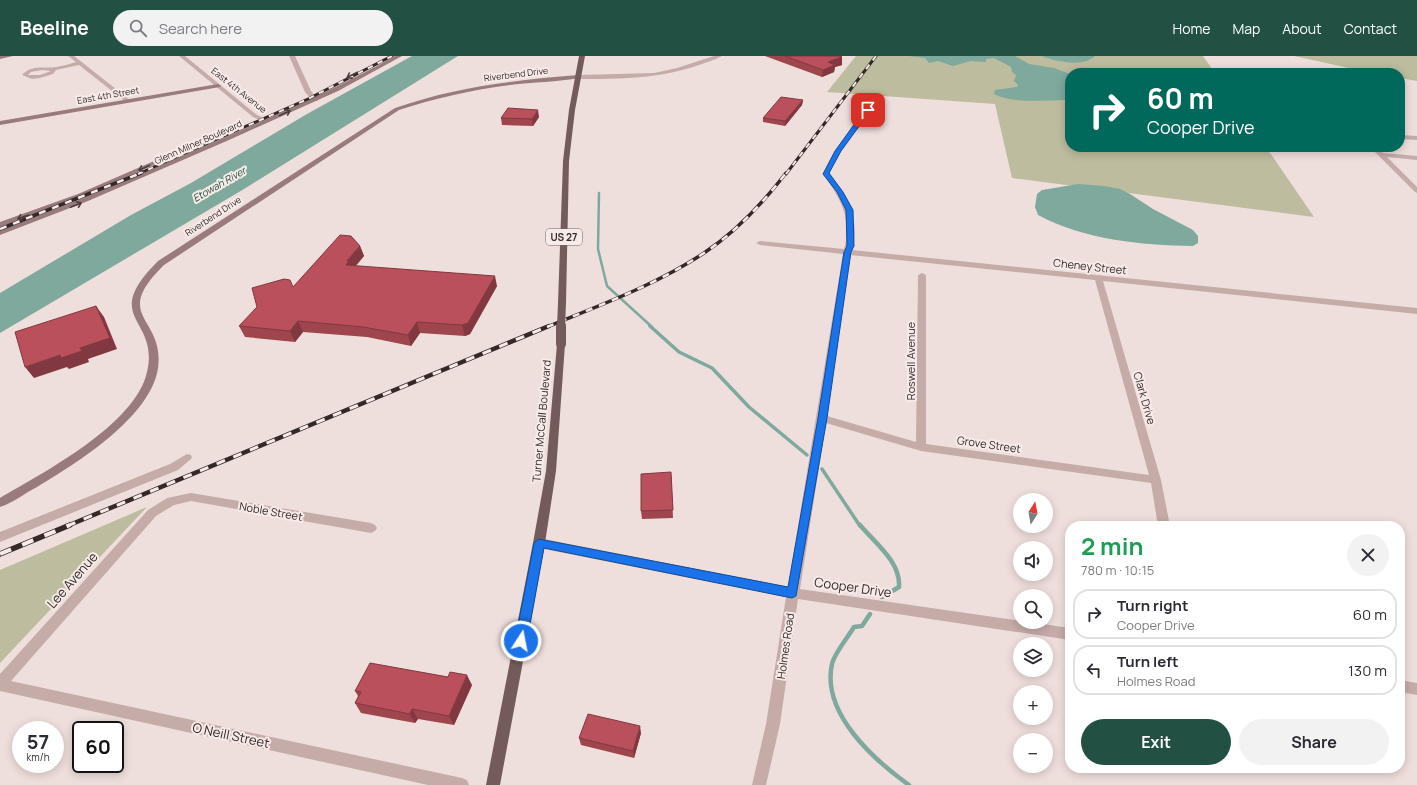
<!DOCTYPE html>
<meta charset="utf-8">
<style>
:root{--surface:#fff;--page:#f2f2f3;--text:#2b2b33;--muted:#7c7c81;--line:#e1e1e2;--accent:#225144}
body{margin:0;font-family:Manrope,sans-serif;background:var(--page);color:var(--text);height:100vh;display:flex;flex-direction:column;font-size:15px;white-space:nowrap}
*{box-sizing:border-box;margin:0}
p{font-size:13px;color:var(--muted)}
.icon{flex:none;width:22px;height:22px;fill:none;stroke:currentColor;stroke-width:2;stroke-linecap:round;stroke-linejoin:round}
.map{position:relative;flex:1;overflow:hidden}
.details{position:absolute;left:1065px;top:465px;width:340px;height:252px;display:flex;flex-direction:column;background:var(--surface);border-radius:16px;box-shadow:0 2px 10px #0003}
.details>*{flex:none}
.top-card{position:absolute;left:1065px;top:12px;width:340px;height:84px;border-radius:16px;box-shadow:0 2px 10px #0003;background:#00695c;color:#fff;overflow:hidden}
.needle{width:26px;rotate:11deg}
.fabs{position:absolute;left:1013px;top:437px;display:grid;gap:8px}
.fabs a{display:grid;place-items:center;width:40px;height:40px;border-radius:50%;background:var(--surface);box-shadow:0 2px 10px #0003;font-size:20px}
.speed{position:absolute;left:12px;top:665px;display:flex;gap:8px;font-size:20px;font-weight:700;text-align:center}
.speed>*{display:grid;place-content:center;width:52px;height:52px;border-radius:50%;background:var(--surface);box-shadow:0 2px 10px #0003;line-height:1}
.speed small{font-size:10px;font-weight:400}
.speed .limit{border:2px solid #111;border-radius:6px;background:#fff;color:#111}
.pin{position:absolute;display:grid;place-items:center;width:34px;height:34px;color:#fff;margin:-17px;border-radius:8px;box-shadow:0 2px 6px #0006}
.me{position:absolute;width:44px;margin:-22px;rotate:11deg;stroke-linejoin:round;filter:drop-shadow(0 0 3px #0008)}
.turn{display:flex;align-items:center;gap:14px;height:84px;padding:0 16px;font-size:18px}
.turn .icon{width:52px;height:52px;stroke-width:2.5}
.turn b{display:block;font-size:28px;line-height:34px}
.round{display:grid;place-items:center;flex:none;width:42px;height:42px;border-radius:21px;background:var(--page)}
.overview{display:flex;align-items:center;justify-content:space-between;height:68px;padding:0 16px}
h1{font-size:24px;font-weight:700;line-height:30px;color:#1e9e55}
.action{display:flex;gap:8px;margin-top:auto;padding:8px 16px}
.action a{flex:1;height:46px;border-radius:24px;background:var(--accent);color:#fff;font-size:16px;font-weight:700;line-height:46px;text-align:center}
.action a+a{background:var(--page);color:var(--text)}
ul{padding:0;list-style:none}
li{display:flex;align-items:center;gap:12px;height:50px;margin:0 8px 6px;padding:0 8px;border:2px solid var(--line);border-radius:16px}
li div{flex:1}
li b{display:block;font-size:15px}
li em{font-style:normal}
header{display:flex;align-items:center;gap:24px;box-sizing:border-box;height:56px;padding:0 20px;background:var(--accent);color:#fff}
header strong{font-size:19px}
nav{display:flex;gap:22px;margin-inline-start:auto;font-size:14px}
.search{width:280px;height:36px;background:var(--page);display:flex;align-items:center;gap:10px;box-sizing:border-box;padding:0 14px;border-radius:22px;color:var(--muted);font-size:15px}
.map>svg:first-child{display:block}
.green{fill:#bdbc9e}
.water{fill:#7ea99c}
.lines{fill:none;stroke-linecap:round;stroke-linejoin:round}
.stream-far2{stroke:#7ea99c;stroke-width:2.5}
.stream-far1{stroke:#7ea99c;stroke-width:3.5}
.stream{stroke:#7ea99c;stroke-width:4.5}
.street{fill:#c6aca9;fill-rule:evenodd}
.secondary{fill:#997b7b;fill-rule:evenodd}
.primary{fill:#745b5b;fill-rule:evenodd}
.rail-far3-casing{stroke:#342829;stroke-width:3}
.rail-far2-casing{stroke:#342829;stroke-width:3.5}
.rail-far1-casing{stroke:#342829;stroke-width:4.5}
.rail-casing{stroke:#342829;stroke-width:5.5}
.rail-far3{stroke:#f7ebe8;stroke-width:2;stroke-dasharray:5.5;stroke-linecap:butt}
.rail-far2{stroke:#f7ebe8;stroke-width:2.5;stroke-dasharray:7;stroke-linecap:butt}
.rail-far1{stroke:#f7ebe8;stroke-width:3;stroke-dasharray:9;stroke-linecap:butt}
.rail{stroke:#f7ebe8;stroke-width:4;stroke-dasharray:12;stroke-linecap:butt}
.primary-bridge-far1{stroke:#745b5b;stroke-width:8}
.primary-bridge{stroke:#745b5b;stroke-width:10}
.wall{fill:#9f454e}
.shaded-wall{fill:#823840}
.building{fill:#b9505b;stroke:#823840}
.oneway{stroke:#4d3d3e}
.route{fill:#1a73e8;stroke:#114b97}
.labels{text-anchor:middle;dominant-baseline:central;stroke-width:4;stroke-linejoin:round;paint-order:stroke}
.far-street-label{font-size:9px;fill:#342829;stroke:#f7ebe8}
.far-water-label{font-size:10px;font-style:italic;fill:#225144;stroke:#f7ebe8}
.shield{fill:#f7ebe8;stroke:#6e6262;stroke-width:1}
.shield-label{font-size:10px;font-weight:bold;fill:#342829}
.street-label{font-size:11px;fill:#342829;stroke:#f7ebe8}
.near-street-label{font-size:13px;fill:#342829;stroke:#f7ebe8}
</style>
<header>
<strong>Beeline</strong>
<div class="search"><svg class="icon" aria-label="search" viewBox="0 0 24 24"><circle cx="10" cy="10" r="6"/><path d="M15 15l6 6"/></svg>Search here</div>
<nav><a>Home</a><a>Map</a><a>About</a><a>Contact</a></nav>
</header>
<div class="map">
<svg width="1417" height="729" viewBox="0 0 1417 729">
<rect width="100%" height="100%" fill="#efdfdc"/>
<!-- green -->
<path class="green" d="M856,0H1203L1215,17H1070V91H1266L1314,161L1012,122L995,48L827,36Z
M1294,0H1417V25L1400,22V17H1372Z
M147,451L0,607V514Z"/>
<!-- water -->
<path class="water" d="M412,0H458L244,133L0,277V237L131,159L191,127L307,58Z
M909,0H1015L1029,8L1054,12L1070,18V44C1049,44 1012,48 994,38L995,34L1017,31L1018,29L1014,25L1016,19L1012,16L1011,11L994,2L986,3V6L971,5L953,10L938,5L929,7L925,2Z
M1042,0H1095C1083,12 1055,5 1042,0Z
M1078,128L1104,130L1120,133L1130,138L1153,153L1193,174L1198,180V187L1193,190C1140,189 1085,184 1038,159L1035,151L1037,138L1042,134Z"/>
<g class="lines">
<!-- stream-far2 -->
<path class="stream-far2" d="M599,137L598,193L607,230L652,271"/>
<!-- stream-far1 -->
<path class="stream-far1" d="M650,270L679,296L712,312L749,351L807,399
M822,413L860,470"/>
<!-- stream -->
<path class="stream" d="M860,469C875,487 901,506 899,531L882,541
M870,558L862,570L854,571C848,581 834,598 832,608C821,657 874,704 909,729"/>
<!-- street -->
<path class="street" d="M68,0H74L130,44V46H126L79,9L56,14L53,18L40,22L32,23L22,19C32,8 44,13 56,11C63,10 69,8 76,6ZM42,14L51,15L40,19H28L31,16Z
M179,0H185L257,59L268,64V66H264L253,61Z
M289,0H295L311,35L318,44L317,45H313L305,36Z
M714,0H722C715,4 706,6 699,9C659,23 620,23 578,23L575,21L578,19L654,17L677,12Z
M873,43L878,44L841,95L829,118C847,140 861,165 852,194L1417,252V258L1103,225L1161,424L1170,470H1158L1151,427L921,395L826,367L800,533L1070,572V584L798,543L780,668L766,729H752L766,668L786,541L539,492L535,490L533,487L535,484L539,482L788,531L843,198L760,189L756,187L760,185L844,193C853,163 840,142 823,118L835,95ZM850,199L1095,224L1149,419L926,388V219L922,217L918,219L916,386L827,360Z
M1400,79L1417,80V84L1400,83Z
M1370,91H1377L1383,97L1417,100V104L1387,101L1417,131V137L1415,136Z
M187,398L191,399L192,402L178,414L0,486V476L170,408Z
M191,437L371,467L375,469L377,472L375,475L371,477L191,445L174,449L156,460L11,625L462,722L467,724L469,729H428L0,635V618L148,454L167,442Z
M1400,624L1417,627V639L1400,636Z"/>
<!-- secondary -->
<path class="secondary" d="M0,0H13L0,3Z
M395,0H402L338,35L229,84L88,145L0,179V174C72,148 142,118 212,87C274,60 336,33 395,0Z
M578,19L580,20V22C557,26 533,26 510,29C472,34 435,42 399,54L164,209C110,262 165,260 158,312C151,361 77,407 37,431C25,437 13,447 0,451V442C43,417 136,368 147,316C160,261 99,264 158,205L395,52C454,31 516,24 578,19Z
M218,28L221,30L220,31L0,69V65Z
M198,86L201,88L200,89L82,140L0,171V166L78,138Z"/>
<!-- primary -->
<path class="primary" d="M579,0H585L575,54L569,105L566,247L562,250L558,247L563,105L569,54Z
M561,285L565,288L556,415L545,487L500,729H486L533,487L546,415L557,288Z"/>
<!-- rail-far3 casing -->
<g class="rail-far3-casing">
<path id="rail-far3" d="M138,118L308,43L392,0
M786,118L876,0"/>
</g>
<!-- rail-far2 casing -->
<g class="rail-far2-casing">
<path id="rail-far2" d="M0,173L141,117
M547,271C600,249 656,229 704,197C736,176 763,147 786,117"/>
</g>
<!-- rail-far1 casing -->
<g class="rail-far1-casing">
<path id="rail-far1" d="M67,470L549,270"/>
</g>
<!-- rail casing -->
<g class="rail-casing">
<path id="rail" d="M0,498L70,469"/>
</g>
<!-- rail-far3 -->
<use href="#rail-far3" class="rail-far3"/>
<!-- rail-far2 -->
<use href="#rail-far2" class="rail-far2"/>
<!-- rail-far1 -->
<use href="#rail-far1" class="rail-far1"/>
<!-- rail -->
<use href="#rail" class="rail"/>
<!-- primary-bridge-far1 -->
<path class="primary-bridge-far1" d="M561,271L562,247"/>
<!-- primary-bridge -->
<path class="primary-bridge" d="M561,288V270"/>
</g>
<!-- wall -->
<path class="wall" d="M765,0H839L842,1V9L835,11L834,16L822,21Z
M803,44L802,49L785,70L763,66V62Z
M539,61L533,70L502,69L501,62Z
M360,190L364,200L356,210L497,230L470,278L465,280L420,277L411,290L367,281L303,276L295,286L245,281L239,270L293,231Z
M671,416L673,462L642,463L641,455Z
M472,629L454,669L418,663L415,667L361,657L355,647L358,640L355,635Z
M641,677L634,702L581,689L579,682Z"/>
<!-- shaded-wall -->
<path class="shaded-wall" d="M842,1V9L835,11L834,16L822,21L823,14L828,6Z
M803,44L802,49L785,70V65Z
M538,54L539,61L533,70L532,63Z
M360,190L364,200L352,213L346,209L347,205Z
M495,220L497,230L470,278L465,280L462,269Z
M96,250L104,261L117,293L88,303L89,306L69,313L67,311L34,322L25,311L80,292Z
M298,265L303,276L295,286L290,275Z
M417,266L420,277L411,290L408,279Z
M467,619L472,629L454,669L449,660Z
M412,653L418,663L415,667L410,658Z
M640,670L641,677L634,702L633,695Z"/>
<!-- building -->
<path class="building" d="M785,0H839L842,1L828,6L835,9L823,14Z
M781,41L803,44L785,65L763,62Z
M508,52L538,54L532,63L501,62Z
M340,179L351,180L360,190L347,205H349L346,209L495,220L468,267L462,269L417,266L408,279L363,271L298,265L290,275L239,270L257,251L252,232L284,223L290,224L293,231Z
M96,250L110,282L80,292L82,295L61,302L60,299L25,311L15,276Z
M671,416L673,454L641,455V418Z
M370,607L448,621L450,616L467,619L449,660L412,653L410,658L355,647L361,636L355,635Z
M588,658L640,670L633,695L579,682Z"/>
<!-- one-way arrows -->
<defs><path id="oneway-shaft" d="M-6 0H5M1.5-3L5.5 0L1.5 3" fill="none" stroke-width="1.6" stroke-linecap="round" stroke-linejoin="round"/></defs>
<g class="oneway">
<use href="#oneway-shaft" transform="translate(352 19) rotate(153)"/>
<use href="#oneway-shaft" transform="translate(285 57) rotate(-24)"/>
<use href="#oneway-shaft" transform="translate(144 112) rotate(156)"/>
<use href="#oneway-shaft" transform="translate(76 149) rotate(-21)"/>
<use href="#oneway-shaft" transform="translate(23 161) rotate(161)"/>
</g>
<!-- route -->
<path class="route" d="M866,52L871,54L841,95L829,117L843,136L853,154L854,190L851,196L827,362L796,540L792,542L544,492L527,585L525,588L521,590L517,588L515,585L534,487L539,483L788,531L818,362L844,196L847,190L846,154L837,136L823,118L835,95Z"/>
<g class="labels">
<!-- far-street labels -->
<g class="far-street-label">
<text transform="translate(516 18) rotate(-7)">Riverbend Drive</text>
<text transform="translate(239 34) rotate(38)">East 4th Avenue</text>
<text transform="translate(108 39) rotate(-10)">East 4th Street</text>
<text transform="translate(198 86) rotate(-24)">Glenn Milner Boulevard</text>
<text transform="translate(213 160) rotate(-33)">Riverbend Drive</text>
</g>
<!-- far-water labels -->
<g class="far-water-label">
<text transform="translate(219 128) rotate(-30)">Etowah River</text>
</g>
<!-- shield labels -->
<rect class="shield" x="546" y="173" width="36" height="16" rx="3"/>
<g class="shield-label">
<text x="564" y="181">US 27</text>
</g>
<!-- street labels -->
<g class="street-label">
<text transform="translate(1090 210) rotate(6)">Cheney Street</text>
<text transform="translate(910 305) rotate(-90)">Roswell Avenue</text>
<text transform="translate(1145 342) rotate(74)">Clark Drive</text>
<text transform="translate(541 365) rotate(-85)">Turner McCall Boulevard</text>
<text transform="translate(989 388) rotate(8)">Grove Street</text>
<text transform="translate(271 455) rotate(10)">Noble Street</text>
<text transform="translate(785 590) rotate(-82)">Holmes Road</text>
</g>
<!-- near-street labels -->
<g class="near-street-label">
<text transform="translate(72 524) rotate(-49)">Lee Avenue</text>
<text transform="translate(853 531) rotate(8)">Cooper Drive</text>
<text transform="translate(231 679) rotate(12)">O Neill Street</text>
</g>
</g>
</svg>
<div class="fabs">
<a><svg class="needle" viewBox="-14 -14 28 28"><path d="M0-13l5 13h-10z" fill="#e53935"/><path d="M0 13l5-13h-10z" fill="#7c7c81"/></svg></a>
<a><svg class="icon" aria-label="sound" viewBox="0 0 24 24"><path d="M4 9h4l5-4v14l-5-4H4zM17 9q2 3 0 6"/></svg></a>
<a><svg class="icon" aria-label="search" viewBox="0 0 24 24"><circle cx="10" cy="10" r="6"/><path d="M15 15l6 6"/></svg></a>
<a><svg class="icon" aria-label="layers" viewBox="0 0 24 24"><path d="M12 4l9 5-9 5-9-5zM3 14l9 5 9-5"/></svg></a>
<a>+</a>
<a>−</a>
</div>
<div class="speed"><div>57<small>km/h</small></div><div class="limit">60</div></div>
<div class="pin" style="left:868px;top:54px;background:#d93025"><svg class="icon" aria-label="arrive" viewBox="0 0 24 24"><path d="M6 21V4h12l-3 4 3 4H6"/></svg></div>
<svg class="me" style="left:521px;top:585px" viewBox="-20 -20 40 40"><circle r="17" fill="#1a73e8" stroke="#fff" stroke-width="3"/><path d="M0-11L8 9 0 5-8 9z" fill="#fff"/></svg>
<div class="top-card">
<div class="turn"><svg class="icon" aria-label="right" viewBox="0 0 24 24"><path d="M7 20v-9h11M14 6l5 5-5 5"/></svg><div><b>60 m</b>Cooper Drive</div></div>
</div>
<section class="details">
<div class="overview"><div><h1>2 min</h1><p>780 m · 10:15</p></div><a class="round"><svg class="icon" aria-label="close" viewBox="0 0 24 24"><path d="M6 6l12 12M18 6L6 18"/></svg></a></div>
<ul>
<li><svg class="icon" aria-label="right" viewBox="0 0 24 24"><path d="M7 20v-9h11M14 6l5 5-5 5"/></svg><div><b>Turn right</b><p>Cooper Drive</p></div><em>60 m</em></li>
<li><svg class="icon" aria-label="left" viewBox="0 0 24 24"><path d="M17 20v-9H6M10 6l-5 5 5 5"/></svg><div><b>Turn left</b><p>Holmes Road</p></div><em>130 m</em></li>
</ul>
<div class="action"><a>Exit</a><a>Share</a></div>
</section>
</div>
